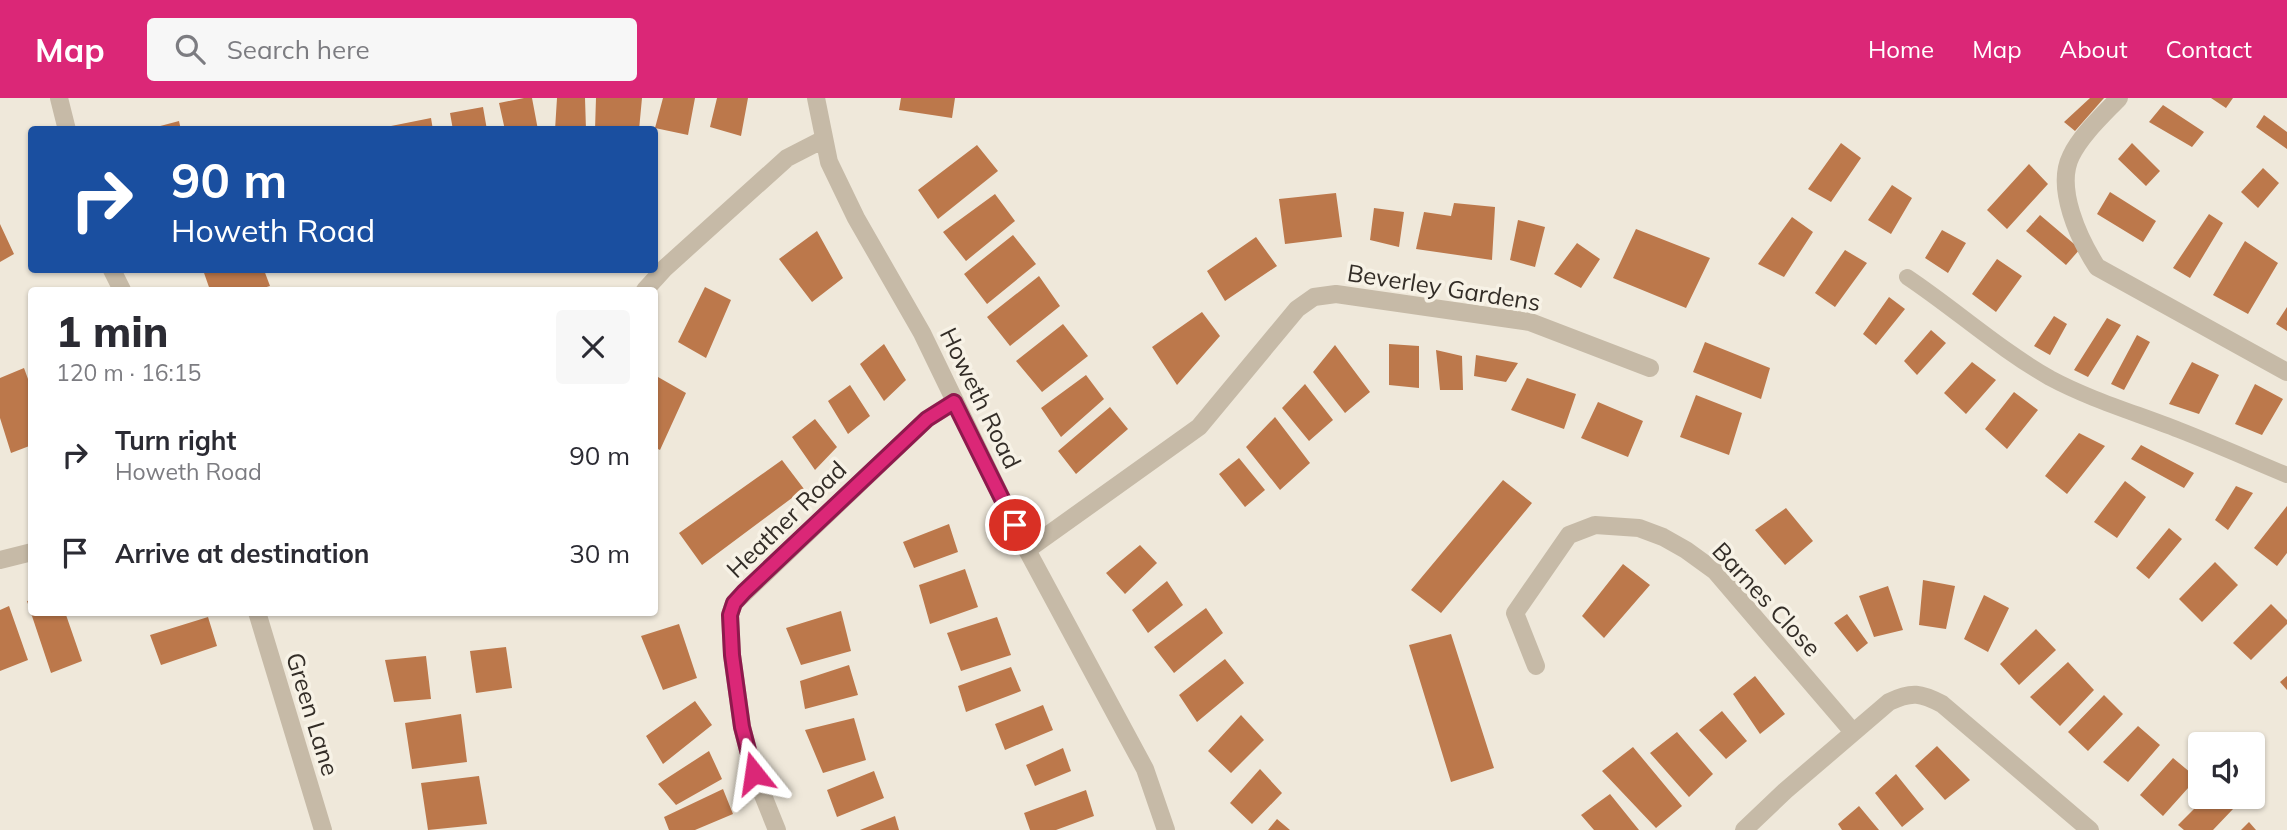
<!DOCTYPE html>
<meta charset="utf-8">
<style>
:root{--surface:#fff;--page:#f7f7f7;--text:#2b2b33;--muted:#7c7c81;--accent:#db2777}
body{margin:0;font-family:Mulish,sans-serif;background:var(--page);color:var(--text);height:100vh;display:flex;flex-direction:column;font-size:26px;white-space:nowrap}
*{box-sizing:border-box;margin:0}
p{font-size:23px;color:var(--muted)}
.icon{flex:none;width:38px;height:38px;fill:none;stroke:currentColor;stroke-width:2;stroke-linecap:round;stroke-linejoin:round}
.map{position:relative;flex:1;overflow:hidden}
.side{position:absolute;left:28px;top:189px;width:630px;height:329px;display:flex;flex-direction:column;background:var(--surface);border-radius:7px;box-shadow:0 2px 5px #0004}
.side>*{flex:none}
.top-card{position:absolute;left:28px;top:28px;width:630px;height:147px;border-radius:7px;box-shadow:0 2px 5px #0004;background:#1a4fa0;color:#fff;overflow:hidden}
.fabs{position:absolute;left:2188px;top:634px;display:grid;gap:14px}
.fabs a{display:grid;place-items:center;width:77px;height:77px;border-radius:7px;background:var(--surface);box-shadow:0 2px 5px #0004;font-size:35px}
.pin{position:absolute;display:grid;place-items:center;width:60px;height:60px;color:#fff;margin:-30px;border:4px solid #fff;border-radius:50%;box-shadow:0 2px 7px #0007}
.me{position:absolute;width:77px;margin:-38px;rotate:345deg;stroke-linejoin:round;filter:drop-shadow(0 0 5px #0008)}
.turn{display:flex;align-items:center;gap:24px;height:147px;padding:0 28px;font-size:32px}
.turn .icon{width:91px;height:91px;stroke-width:2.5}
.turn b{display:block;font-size:49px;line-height:60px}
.round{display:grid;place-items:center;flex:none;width:74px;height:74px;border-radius:7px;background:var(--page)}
.summary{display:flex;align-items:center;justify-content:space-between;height:119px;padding:0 28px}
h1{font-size:42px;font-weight:800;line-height:52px}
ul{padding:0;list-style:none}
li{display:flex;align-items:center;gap:21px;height:98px;padding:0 28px}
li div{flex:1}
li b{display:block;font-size:26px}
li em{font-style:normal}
header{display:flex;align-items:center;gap:42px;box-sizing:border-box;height:98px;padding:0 35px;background:var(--accent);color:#fff}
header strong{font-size:33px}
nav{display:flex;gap:38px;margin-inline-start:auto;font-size:24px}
.search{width:490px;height:63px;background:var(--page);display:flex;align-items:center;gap:18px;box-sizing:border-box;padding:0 24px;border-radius:7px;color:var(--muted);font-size:26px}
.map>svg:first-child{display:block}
.building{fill:#bc784b}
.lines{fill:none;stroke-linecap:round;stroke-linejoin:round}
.lane{stroke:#c6baa7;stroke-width:16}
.street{stroke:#c6baa7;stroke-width:18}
.route-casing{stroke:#8e194d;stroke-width:18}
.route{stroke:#db2777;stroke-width:12}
.labels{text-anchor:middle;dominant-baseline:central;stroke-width:7;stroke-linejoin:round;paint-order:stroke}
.street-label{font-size:24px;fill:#332d27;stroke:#f7f2e6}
</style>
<header>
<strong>Map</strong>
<div class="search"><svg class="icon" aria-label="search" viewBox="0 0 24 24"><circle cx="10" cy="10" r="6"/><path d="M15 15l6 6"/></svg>Search here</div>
<nav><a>Home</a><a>Map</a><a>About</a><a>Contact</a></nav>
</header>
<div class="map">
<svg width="2287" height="732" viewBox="0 0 2287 732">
<rect width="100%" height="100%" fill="#efe8da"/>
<!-- building -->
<path class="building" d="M524,0H532L538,32H505L499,5Z
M557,0H585L586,32H555Z
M596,0H642L639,32H595Z
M663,0H695L688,37L655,30Z
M717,0H748L741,38L710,29Z
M901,0H955L952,20L899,12Z
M2090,0H2104L2075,33L2064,24Z
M2211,0H2233L2226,10Z
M2163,7L2204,34L2192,49L2149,24Z
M483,9L487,32H453L450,15Z
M2264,17L2287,34V51L2256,29Z
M431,20L433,32H381V30Z
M179,23L181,32H149V31Z
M1841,45L1861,60L1831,104L1808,91Z
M2132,45L2160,73L2146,88L2118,61Z
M977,47L998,73L938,121L918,92Z
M2029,66L2048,86L2007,131L1987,112Z
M2263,70L2279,85L2258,110L2241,94Z
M1892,87L1912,100L1891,136L1868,122Z
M2110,94L2156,123L2143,144L2097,116Z
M1336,95L1342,139L1285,146L1279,101Z
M995,96L1015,123L966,163L943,134Z
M1454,105L1495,109L1492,162L1416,151L1424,114L1451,118Z
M1374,110L1404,114L1399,149L1370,142Z
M2209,116L2223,125L2190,180L2173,170Z
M2040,117L2080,151L2066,167L2026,133Z
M1792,119L1813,134L1784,179L1758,166Z
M1518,122L1545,129L1535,169L1510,162Z
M0,126L14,156L0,164Z
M1636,131L1710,160L1686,210L1613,180Z
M1942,132L1966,145L1948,175L1925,160Z
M817,133L843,180L812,204L779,161Z
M1013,137L1036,166L987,206L964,176Z
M1256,139L1277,168L1225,203L1207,173Z
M2245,143L2278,165L2248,216L2213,197Z
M1577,145L1600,161L1581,190L1554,176Z
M1845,152L1867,165L1835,209L1815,195Z
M1997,161L2022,178L1996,214L1972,196Z
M203,172H264L270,188L257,192H210Z
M1039,178L1060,208L1010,248L987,219Z
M705,189L731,202L706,260L678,244Z
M1889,199L1905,211L1876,247L1863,236Z
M2287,209V233L2276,226Z
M1202,214L1220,238L1177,287L1152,249Z
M2054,218L2067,226L2050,257L2034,248Z
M2107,220L2121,227L2088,279L2074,272Z
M1063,226L1088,258L1042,294L1016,263Z
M1931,232L1946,245L1917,277L1904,263Z
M2137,237L2150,244L2124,292L2111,286Z
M1705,244L1770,270L1761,301L1693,274Z
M884,246L906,282L884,303L860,266Z
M1389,246L1419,248V290L1389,287Z
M1335,247L1370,294L1345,315L1313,274Z
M1436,252L1462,258L1463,292H1440Z
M1476,257L1518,265L1506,284L1474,278Z
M1972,264L1996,282L1966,316L1944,295Z
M2192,264L2219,277L2199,316L2169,306Z
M24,270L32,292V347L11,355L0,320V280Z
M1086,277L1104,301L1061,339L1041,310Z
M658,279L686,295L660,352L654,349V286Z
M1527,280L1576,296L1564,331L1511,312Z
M1305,286L1333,322L1309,343L1282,310Z
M2255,286L2283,301L2262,337L2235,326Z
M850,287L870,318L848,336L828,303Z
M2014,294L2038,312L2007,351L1985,331Z
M1696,297L1742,315L1729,357L1680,339Z
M1598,304L1643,323L1628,359L1581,340Z
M1110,309L1128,331L1076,376L1058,353Z
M1275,319L1310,365L1280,392L1246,349Z
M815,321L837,349L815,372L792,339Z
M2079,335L2105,348L2067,396L2045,378Z
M2141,347L2194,375L2184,390L2131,361Z
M1239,360L1265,392L1245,409L1219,376Z
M782,362L804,391L702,467L679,435Z
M1503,382L1532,405L1441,515L1411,492Z
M2125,383L2146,399L2117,440L2094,424Z
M2236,388L2253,395L2228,432L2215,422Z
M2287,408V455L2277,468L2254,450Z
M1786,410L1813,443L1785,467L1755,432Z
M949,426L958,454L914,470L903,444Z
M2169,430L2182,441L2149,481L2136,470Z
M1140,447L1157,465L1125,496L1106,475Z
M2215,464L2238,487L2202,524L2179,501Z
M1623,466L1650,487L1604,540L1582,518Z
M965,471L978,509L930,526L919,487Z
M1923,482L1955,488L1946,531L1919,527Z
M1167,483L1183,507L1148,535L1132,512Z
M1888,488L1903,532L1874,539L1859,498Z
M1984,497L2009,510L1988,554L1964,541Z
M32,502V514H65L82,563L51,575L27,503Z
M2271,506L2287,522V526L2251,562L2233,545Z
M9,508L28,562L0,573V512Z
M1206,510L1223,535L1174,575L1154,549Z
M841,513L851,553L801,567L786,530Z
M1847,516L1868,545L1857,554L1834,525Z
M208,519L217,548L161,567L150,537Z
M997,519L1011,557L961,573L947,535Z
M679,526L697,580L663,592L641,538Z
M2036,531L2056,552L2019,587L2000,566Z
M1451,536L1494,670L1451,684L1409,547Z
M506,549L512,590L476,595L470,553Z
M426,558L431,601L394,604L385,562Z
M1225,561L1244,585L1197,624L1179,597Z
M2068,564L2094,592L2060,628L2030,599Z
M849,567L858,597L805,611L800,583Z
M1011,569L1021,593L966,614L958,588Z
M1755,578L1785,616L1760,636L1733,596Z
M2287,578V592L2280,584Z
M2104,597L2123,616L2088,653L2068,634Z
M695,603L712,627L663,666L646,638Z
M1043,607L1053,632L1005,652L995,626Z
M1722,613L1747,643L1726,661L1699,632Z
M461,616L467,664L412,671L405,625Z
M1241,617L1264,642L1231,675L1208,653Z
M854,620L866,662L823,675L805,632Z
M2138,628L2160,647L2128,684L2103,664Z
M1677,634L1713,676L1689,699L1650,655Z
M1937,648L1970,682L1945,702L1915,668Z
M1633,649L1682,708L1656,730L1602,673Z
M1063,650L1071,673L1035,688L1026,667Z
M709,653L722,681L676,707L658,686Z
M2173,660L2197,680L2163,718L2140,697Z
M1260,671L1282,695L1252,726L1230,705Z
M874,673L884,700L837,719L827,692Z
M1896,676L1924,711L1902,729L1875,695Z
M479,678L487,726L428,732L421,685Z
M723,691L733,716L695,732H669L664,719Z
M1086,692L1094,718L1056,732H1030L1024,715Z
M1610,696L1639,732H1594L1581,717Z
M2207,698H2217L2233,711L2213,732H2184L2178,727Z
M1859,708L1879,732H1842L1838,726Z
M895,718L899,732H860Z
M1277,721L1290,732H1268Z
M2249,724L2256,732H2241Z"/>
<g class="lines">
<!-- lane -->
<path class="lane" d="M1907,179C1955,211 1999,251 2050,280C2091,302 2136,315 2179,332C2215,346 2251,362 2287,377"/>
<!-- street -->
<path class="street" d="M59,0L67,32
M816,0L829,64L856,120L922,235L1027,452L1145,671L1166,732
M2119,0C2103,17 2081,37 2071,58C2055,90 2079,141 2097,169L2287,274
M112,172L122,192
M645,192L665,170L787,60L824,41
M1027,452L1199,329L1297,211L1314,199L1336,196L1530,224L1650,270
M0,462L32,454
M257,514L323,732
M1536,568L1515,515L1569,437L1595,427L1639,430L1663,439L1686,452L1715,473L1853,634
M777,732L754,675L742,629L732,557L730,517L734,505L927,321L954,304
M1744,732L1785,693L1889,604C1912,593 1921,595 1942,606L2090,732"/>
</g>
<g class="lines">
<!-- route casing -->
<g class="route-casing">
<path id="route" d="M754,675L742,629L732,557L730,517L734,505L744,494L927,321L954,304L1015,427"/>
</g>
<!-- route -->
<use href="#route" class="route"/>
</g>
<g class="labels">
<!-- street labels -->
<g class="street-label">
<text transform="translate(1444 189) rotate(9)">Beverley Gardens</text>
<text transform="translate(981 300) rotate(64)">Howeth Road</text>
<text transform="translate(786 421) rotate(-44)">Heather Road</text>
<text transform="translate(1767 501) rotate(47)">Barnes Close</text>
<text transform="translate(313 616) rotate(73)">Green Lane</text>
</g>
</g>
</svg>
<div class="fabs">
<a><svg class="icon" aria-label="sound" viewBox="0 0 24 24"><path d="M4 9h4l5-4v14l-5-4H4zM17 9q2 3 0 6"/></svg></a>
</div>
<div class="pin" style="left:1015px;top:427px;background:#d93025"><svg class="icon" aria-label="arrive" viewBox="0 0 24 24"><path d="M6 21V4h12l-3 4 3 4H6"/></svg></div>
<svg class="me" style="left:754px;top:675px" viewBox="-20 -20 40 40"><path d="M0-17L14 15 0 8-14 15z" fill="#db2777" stroke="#fff" stroke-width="4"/></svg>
<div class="top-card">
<div class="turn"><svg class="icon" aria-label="right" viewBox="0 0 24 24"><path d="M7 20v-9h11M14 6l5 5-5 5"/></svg><div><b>90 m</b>Howeth Road</div></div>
</div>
<section class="side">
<div class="summary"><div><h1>1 min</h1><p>120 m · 16:15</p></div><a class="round"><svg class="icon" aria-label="close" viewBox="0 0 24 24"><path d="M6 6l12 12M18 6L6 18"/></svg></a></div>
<ul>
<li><svg class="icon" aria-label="right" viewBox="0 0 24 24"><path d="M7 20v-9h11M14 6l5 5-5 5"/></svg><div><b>Turn right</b><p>Howeth Road</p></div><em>90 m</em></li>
<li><svg class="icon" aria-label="arrive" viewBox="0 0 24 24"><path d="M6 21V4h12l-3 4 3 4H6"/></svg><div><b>Arrive at destination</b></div><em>30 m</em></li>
</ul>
</section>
</div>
